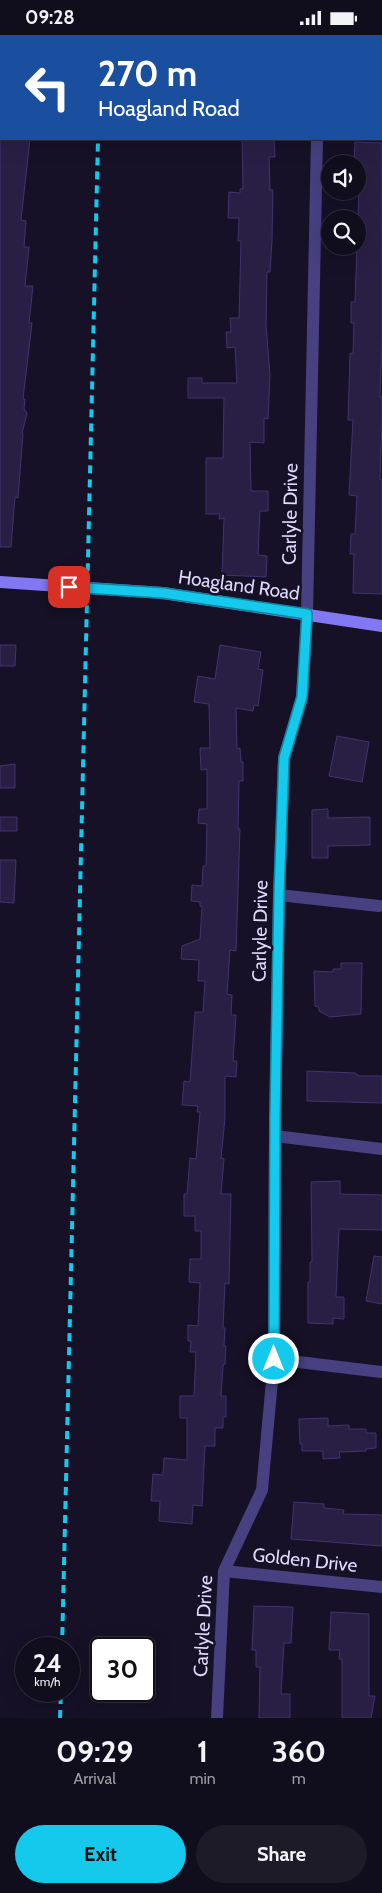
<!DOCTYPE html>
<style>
:root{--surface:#100d1c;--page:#1e1b29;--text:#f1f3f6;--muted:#9c9ca3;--line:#302d3b;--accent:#15c9ec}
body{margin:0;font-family:Cabin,sans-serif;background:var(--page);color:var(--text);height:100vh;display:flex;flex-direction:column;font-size:19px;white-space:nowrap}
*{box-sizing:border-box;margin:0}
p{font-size:16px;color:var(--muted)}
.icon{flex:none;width:28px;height:28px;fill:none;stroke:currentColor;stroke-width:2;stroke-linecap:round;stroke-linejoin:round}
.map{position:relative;height:1683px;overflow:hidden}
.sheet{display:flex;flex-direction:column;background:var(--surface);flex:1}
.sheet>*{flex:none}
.banner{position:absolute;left:0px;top:0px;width:382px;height:105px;box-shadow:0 5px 20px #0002,0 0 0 1px var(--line);background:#1a4fa0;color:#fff;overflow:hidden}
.fabs{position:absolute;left:321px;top:120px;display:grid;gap:10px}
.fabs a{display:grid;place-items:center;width:45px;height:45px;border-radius:50%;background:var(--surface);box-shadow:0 5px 20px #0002,0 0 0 1px var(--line);font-size:25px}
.speed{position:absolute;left:15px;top:1602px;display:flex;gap:10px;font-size:25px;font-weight:700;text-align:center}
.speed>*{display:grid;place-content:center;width:65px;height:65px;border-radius:50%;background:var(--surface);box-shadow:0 5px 20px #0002,0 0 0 1px var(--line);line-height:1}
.speed small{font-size:12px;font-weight:400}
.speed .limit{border:2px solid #111;border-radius:8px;background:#fff;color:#111}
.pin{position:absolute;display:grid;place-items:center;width:42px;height:42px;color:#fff;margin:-21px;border-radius:10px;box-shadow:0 2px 8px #0006}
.me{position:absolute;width:55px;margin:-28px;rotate:0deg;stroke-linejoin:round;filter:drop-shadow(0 0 4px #0008)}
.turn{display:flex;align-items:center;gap:18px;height:105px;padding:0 15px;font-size:22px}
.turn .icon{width:65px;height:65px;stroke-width:2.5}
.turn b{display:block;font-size:35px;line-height:42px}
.eta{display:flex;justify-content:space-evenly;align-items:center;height:85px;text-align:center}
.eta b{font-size:30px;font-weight:700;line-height:35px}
.button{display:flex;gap:10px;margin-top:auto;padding:10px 15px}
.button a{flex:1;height:58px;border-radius:30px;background:var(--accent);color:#111;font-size:20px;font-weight:700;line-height:58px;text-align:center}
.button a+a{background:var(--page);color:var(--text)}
.status{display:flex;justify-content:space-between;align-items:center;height:35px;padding:0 25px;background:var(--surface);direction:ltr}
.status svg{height:14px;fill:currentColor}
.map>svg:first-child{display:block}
.building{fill:#291f45;stroke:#43336f}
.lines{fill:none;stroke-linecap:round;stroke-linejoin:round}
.street{stroke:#474081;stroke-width:12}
.secondary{stroke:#8378f4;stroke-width:12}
.rail{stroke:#15c9ec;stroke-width:4;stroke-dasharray:8 6;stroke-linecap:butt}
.route-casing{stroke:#0e8399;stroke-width:12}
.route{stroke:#15c9ec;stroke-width:9}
.labels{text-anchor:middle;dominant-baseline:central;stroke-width:5;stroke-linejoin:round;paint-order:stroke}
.street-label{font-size:19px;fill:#dfd9fc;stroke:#161126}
</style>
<div class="status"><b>09:28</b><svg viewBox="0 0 49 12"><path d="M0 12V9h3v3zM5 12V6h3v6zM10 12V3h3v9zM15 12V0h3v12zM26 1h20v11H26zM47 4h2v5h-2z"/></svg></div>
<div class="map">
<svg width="382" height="1683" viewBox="0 0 382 1683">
<rect width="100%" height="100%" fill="#161126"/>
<!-- building -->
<path class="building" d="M0,104H30L21,185L26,186L24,212H29L25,251H33L29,288H32L23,364H25L24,374L27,378L22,398H23L18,463L15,462L11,512H0Z
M242,104H274L275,122H269L270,155H273L272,206L270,237H267L266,290L270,340L268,384L264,383V408L250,407L251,456H268V476H260L258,520L267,521L266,542L222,540L224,483L219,484L220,479H206V423H223L224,363H188V343H202V348H237L235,312L227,313L226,297H231L230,283H239L241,206H238L239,183H228L229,157L240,158V154H243Z
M355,107L382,108V304L380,362H382V386L380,444H382V559L353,558L354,519H350L351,499H355L357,461L349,460L353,385H348L350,318L353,319L354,288H351V267H355L359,155H358V129H354Z
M0,610H16L15,631H0Z
M220,610L261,617L258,634L263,635L258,671L254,670L253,676L236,673L237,714L240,713L241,727H243V746H239L238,794H240L236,916L230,915L227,959L232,960L231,980H236L233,1026H237L236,1042L225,1041V1083L221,1123L224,1124L221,1159H231L229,1249L225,1248L223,1293H225L224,1311H226L225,1329L223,1330L221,1361H226V1382H223V1393H215V1411H205L202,1471L193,1470L192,1489L159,1486L160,1466H151L153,1439L163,1440L164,1423L187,1425V1383H180V1361H194L196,1317H190L191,1306H188V1290L198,1291L200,1248L189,1247L190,1224H201V1196H195V1181H184V1159H187L190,1123L196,1124L200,1077H197L198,1071L182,1070L184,1046L190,1047L195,977H203L205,946H198L199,925L181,924L182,911L200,904L202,872L200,871V867L191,866L192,850L202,851L203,831H206L207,789L198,788L199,774H207V734L201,735L200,713H210L209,669L194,667L198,641L215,644Z
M337,701L369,707L362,747L329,741Z
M15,729V753H0V731Z
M328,774V783L370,782V810L328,811V823H312V775Z
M0,782H17V796H0Z
M0,825H16L14,868L0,867Z
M341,928H362L361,979L330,982L319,976V972L315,971L314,936L333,937V934H341Z
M307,1036L355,1038L359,1041H382V1068L307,1066Z
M340,1146V1159L382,1160V1195L339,1194L336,1262H344V1284L333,1283V1289L308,1288V1247H310V1227H312L311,1147Z
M374,1221L382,1222V1269L366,1266Z
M328,1383V1391L349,1390V1394H366V1398H376V1413L366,1414V1416L339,1417L340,1423L323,1424V1416H302V1409H300L299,1384Z
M294,1467L324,1469V1473L344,1475L343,1479L382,1480V1511L291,1504Z
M254,1571L293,1572L291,1608H284L281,1659H290V1683H259L260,1632H256V1615H252Z
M331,1577L369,1579V1661H375L371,1683H342V1624H339L340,1615H329Z"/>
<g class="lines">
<!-- street -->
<path class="street" d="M319,1V0
M279,860L379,871
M275,1101L382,1114
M274,1324L381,1337
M224,1536L382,1552
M217,1683L224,1536L262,1455L274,1324L275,1101L279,860L284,723L302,662L307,579L317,104"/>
<!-- secondary -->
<path class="secondary" d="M0,547L163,558L382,591"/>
<!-- rail -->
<path class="rail" d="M100,1V0
M62,1614L98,104
M60,1683L61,1656"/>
</g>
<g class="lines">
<!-- route casing -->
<g class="route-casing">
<path id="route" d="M69,552L163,558L307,579L302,662L284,723L279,860L275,1083L274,1324"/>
</g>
<!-- route -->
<use href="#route" class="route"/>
</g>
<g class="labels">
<!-- street labels -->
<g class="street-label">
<text transform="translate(290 479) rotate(-89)">Carlyle Drive</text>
<text transform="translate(239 550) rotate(8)">Hoagland Road</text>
<text transform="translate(260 896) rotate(-89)">Carlyle Drive</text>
<text transform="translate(305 1525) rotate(6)">Golden Drive</text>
<text transform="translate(203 1591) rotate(-87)">Carlyle Drive</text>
</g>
</g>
</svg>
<div class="fabs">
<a><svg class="icon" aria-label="sound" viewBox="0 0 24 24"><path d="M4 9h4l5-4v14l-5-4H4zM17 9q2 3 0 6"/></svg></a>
<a><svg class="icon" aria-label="search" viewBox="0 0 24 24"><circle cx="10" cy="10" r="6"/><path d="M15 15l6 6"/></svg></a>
</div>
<div class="speed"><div>24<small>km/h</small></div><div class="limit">30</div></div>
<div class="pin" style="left:69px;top:552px;background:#d93025"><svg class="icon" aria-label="arrive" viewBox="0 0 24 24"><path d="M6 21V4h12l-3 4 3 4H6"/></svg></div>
<svg class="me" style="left:274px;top:1324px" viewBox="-20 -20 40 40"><circle r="17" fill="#15c9ec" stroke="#fff" stroke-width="3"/><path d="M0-11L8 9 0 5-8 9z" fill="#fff"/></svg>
<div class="banner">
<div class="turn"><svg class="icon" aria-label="left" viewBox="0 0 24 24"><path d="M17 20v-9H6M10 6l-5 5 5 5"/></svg><div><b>270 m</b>Hoagland Road</div></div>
</div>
</div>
<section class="sheet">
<div class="eta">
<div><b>09:29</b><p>Arrival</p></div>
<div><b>1</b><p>min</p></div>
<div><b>360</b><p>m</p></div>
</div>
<div class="button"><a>Exit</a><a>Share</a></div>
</section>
